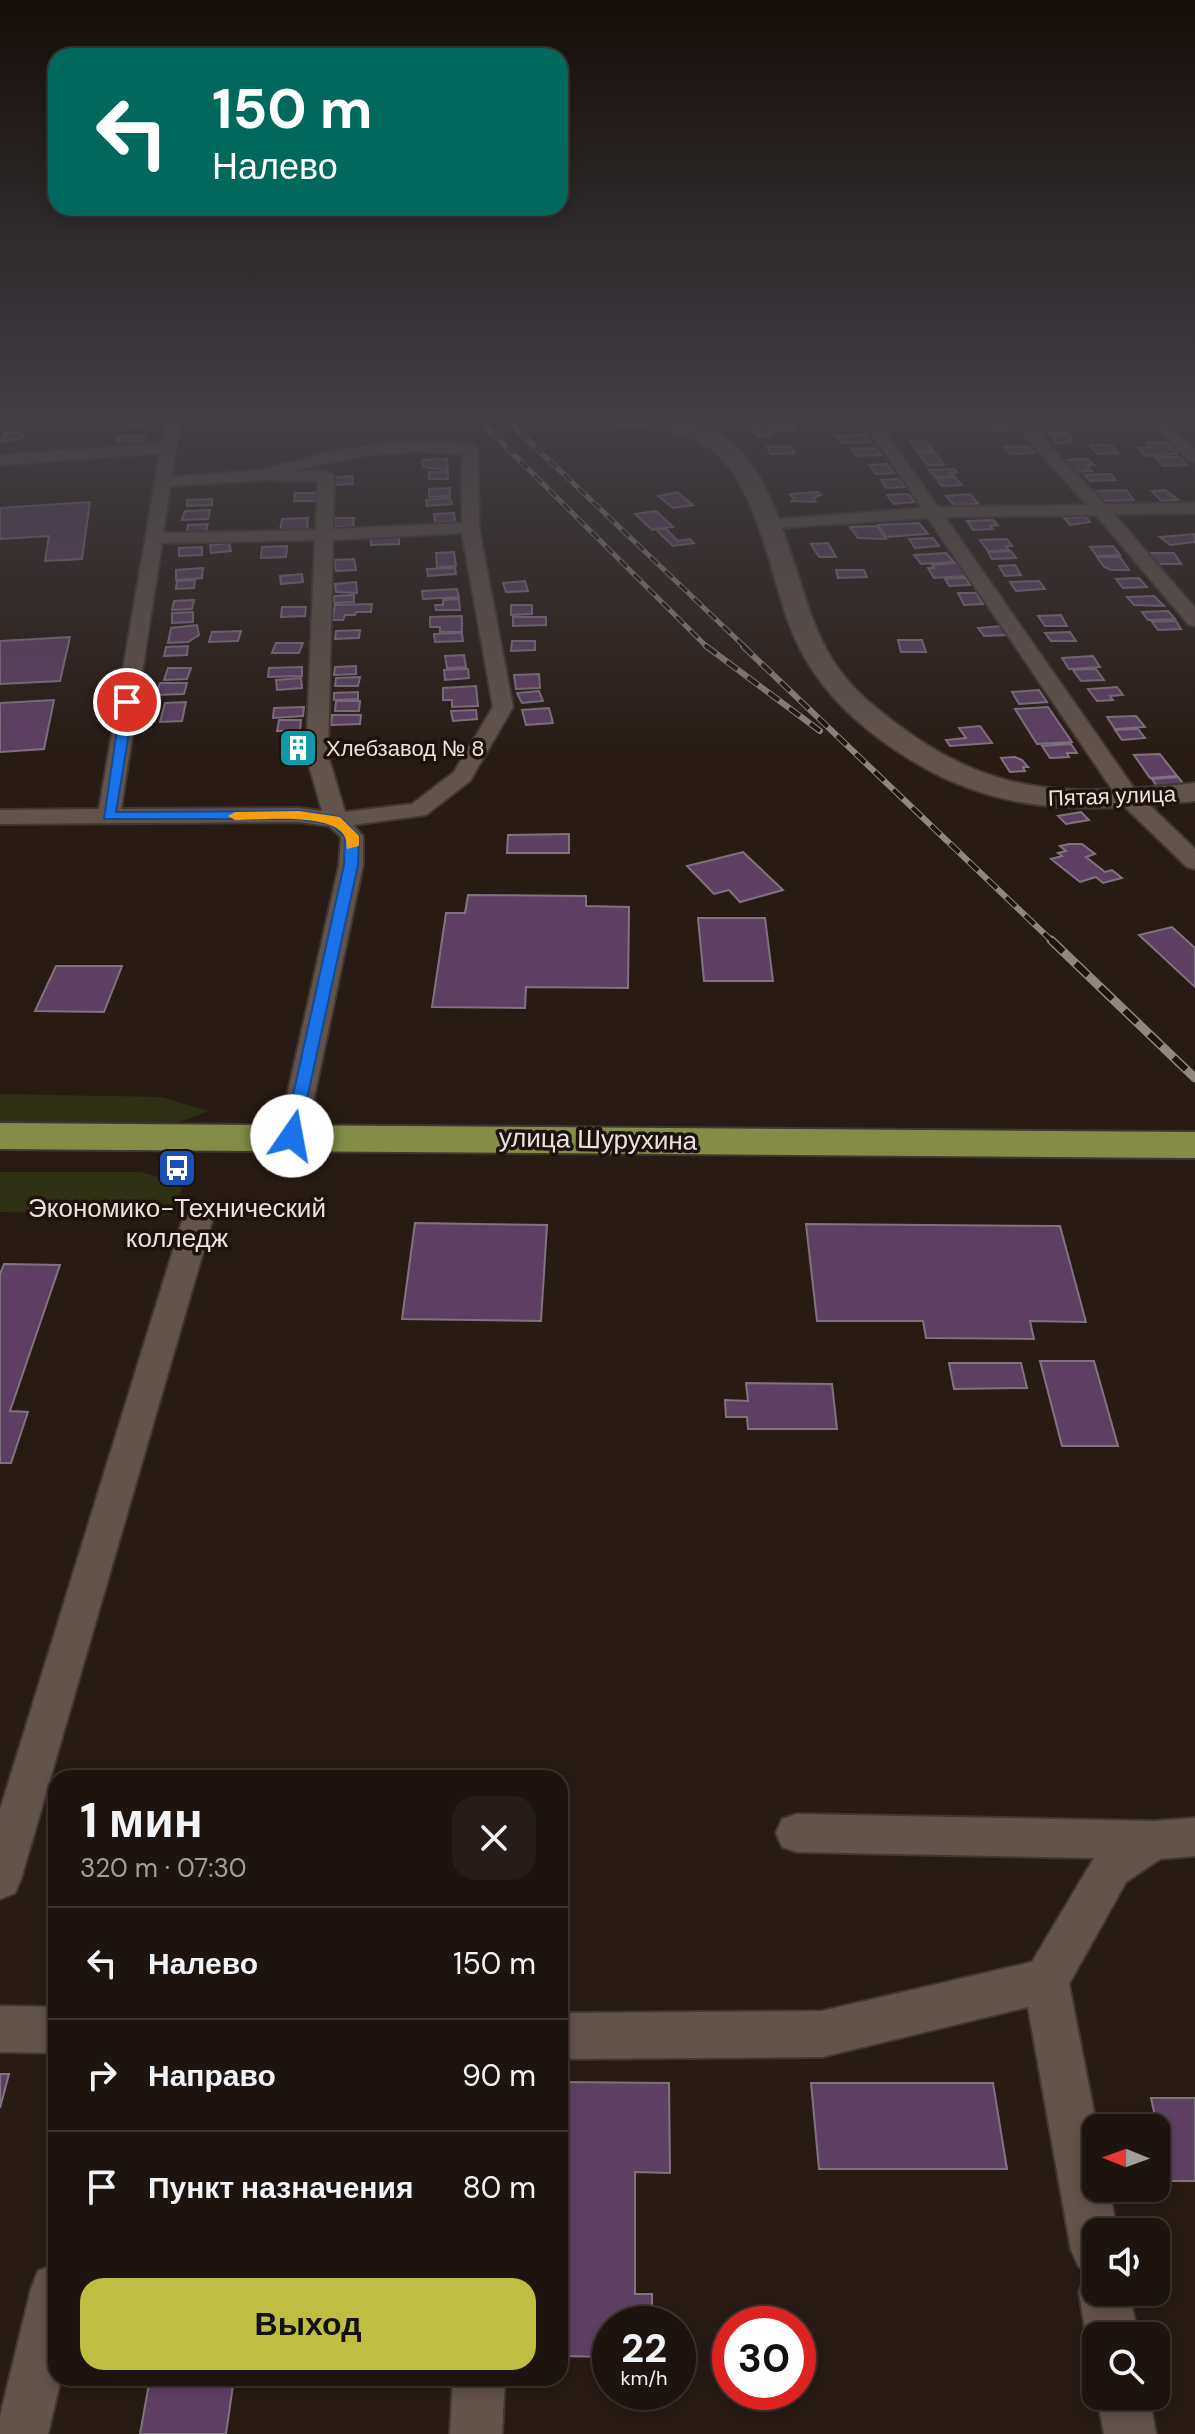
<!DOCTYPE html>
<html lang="ru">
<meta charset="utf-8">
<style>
:root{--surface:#1e140f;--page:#261d18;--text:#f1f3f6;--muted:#a19e9e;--line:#3c332f;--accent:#bebf42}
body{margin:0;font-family:"DM Sans",sans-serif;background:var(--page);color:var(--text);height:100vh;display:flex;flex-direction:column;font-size:30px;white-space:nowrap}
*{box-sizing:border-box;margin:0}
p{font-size:26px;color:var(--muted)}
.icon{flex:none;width:44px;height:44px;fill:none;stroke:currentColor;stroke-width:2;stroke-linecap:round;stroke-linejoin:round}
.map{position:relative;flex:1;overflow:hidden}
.panel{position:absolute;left:48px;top:1770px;width:520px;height:616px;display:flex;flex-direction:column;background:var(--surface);border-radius:24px;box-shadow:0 4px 12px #0003,0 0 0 2px var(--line)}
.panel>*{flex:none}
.hud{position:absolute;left:48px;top:48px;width:520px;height:168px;border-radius:24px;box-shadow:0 4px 12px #0003,0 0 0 2px var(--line);background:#00695c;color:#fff;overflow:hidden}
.needle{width:52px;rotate:271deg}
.controls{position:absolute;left:1082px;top:2114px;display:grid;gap:16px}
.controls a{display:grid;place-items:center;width:88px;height:88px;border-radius:16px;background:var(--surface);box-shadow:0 4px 12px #0003,0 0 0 2px var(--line);font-size:40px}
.speed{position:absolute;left:592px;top:2306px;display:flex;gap:16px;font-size:40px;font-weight:700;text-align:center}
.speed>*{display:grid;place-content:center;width:104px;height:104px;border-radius:50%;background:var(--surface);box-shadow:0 4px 12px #0003,0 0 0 2px var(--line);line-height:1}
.speed small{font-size:20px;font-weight:400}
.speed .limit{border:12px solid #d22;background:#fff;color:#111}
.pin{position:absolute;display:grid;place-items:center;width:68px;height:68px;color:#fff;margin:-34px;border:4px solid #fff;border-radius:50%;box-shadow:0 2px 8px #0007}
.me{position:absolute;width:88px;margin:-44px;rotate:12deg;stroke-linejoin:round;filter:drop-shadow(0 0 6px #0008)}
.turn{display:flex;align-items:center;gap:28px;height:168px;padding:0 32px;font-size:36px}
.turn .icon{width:104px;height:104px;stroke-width:2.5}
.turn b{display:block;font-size:56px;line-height:68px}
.round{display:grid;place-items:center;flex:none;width:84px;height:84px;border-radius:24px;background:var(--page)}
.headline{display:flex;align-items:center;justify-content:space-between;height:136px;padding:0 32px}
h1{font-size:48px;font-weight:700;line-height:60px}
.cta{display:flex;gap:16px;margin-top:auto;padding:16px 32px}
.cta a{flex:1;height:92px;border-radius:24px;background:var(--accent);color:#111;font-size:32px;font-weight:700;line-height:92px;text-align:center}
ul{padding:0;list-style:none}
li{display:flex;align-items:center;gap:24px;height:112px;padding:0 32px;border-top:2px solid var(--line)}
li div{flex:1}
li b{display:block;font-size:30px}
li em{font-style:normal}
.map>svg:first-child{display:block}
.green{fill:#2d3014}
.building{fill:#5d4061;stroke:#7f7380;stroke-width:2}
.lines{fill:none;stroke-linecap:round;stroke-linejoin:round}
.street-casing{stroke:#403632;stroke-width:4}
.secondary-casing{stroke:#403632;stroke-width:4}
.highway-casing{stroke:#403632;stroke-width:4}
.street{fill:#62534b;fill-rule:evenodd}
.secondary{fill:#62534b;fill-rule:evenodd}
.highway{fill:#838d48;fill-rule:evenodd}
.rail-far2-casing{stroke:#918680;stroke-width:5}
.rail-far1-casing{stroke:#918680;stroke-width:6}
.rail-casing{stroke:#918680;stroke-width:9}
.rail-far2{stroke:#1e120c;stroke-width:3;stroke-dasharray:10;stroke-linecap:butt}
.rail-far1{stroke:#1e120c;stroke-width:4;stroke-dasharray:13;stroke-linecap:butt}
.rail{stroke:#1e120c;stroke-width:6;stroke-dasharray:17;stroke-linecap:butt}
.route{fill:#1a73e8;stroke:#114b97;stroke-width:2}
.slow{fill:#f59e0b}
.labels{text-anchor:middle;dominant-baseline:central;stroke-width:7;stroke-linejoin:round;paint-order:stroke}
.far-poi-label{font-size:22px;fill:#ebe2dd;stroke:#1e120c;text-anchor:start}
.far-street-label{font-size:22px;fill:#ebe2dd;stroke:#1e120c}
.street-label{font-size:26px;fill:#ebe2dd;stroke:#1e120c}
.poi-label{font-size:26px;fill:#ebe2dd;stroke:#1e120c}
</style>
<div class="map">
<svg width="1195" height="2434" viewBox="0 0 1195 2434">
<rect width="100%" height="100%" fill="#281b14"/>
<!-- green -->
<path class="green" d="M0,1094L161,1097L208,1111L170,1126L0,1123Z
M0,1172H141L184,1184L170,1215L0,1212Z"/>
<!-- building -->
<path class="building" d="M122,419H147L141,427H130L133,423L119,422Z
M1007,423L1012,429L990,430L985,424Z
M794,425L797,430L770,432L772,435L757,436L751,427Z
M21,432L20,435H25L23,438L0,442L5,433Z
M1049,433H1068L1072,441L1058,444Z
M865,435L870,442L842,443L836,436Z
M119,436H145L142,441H116Z
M925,440L933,450L917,451L910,441Z
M1165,442L1177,454L1146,456L1139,448L1151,447L1147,443Z
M1090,445H1111L1119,453L1097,454Z
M790,446L795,453L771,454L767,447Z
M1027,446L1034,453L1011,454L1004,447Z
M876,448L881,455L856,456L852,449Z
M934,452L944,465H928L918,453Z
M1156,457H1179L1187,465L1163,466Z
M447,459L448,470L423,467L422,460Z
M1087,459L1094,465H1087L1092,471L1075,472L1064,460Z
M887,464L894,473L876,474L869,465Z
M954,469L957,472L951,473L954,476L935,477L929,470Z
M429,472H448V479H429Z
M1111,474L1116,480L1090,481L1085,475Z
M352,476L353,484L335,485V477Z
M955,477L962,485L942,486L936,478Z
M899,479L905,487L886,488L881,480Z
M450,488V496L429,497V489Z
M1126,490L1134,500L1101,501L1094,491Z
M1165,490L1172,495L1178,500L1161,501L1152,491Z
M677,492L693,505L673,508L658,496Z
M818,492L821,495L813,498L816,502L790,501H795L790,494Z
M295,493H316V501H294Z
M908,494L915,502L894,504L887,495Z
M970,494L979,504L954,505L946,496Z
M450,498L452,504L427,506L426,500Z
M212,499V505L187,506V500Z
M90,502L82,559L45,561L49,536L0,539V508Z
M210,510L208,519L182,520L185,511Z
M656,511L673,527L652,530L635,514Z
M454,513L455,522L435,523L434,514Z
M1086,517L1090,522L1070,525L1064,518Z
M308,518L307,530L280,531L282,519Z
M335,518H354L353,527H334Z
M993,520L998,525L990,526L993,529L973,530L967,521Z
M919,523L928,534L886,537L878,525Z
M208,524L205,534L186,535L188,525Z
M877,526L886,539L858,538L850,527Z
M665,528L678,541L690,539L694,543L673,546L655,529Z
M1194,534L1195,542L1170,545L1160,537Z
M399,538V544L371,545V539Z
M933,538L939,546L915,548L909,539Z
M1007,539L1012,546H1006L1009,550L988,551L980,540Z
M229,543L231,551L211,553L210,545Z
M828,543L836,557H819L811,544Z
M287,546L286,557L261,558L262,547Z
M1113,546L1120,555L1097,556L1090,547Z
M202,547V555L179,556V548Z
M1011,551L1016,558L992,559L988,552Z
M454,552L456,566L437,567L436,553Z
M946,553L954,562L921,564L914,555Z
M1150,553H1174L1181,564H1157Z
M1097,557H1120L1129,570H1111L1104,567Z
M354,559L356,570L336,571L334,560Z
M957,563L966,576L934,578L928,568H934L932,565Z
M1015,565L1021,575L1005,576L999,566Z
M203,568L202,578L176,580V570Z
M455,568L456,574L428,576L427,569Z
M836,570H864L867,577L838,578Z
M302,574L303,582L281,584L280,576Z
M966,578L970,585L949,586L945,579Z
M1139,578L1147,587L1123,588L1116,579Z
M195,580L194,588L176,589L177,581Z
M525,581L528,591L506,592L503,583Z
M1039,581L1045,589L1016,591L1010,582Z
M356,582L357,593L336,592L335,584Z
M457,589L459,597L423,599L422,591Z
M958,593H976L983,604L964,605Z
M354,595V602L334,603V596Z
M1154,596L1164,606L1134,605L1127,597Z
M459,599L460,610H436L435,605H443V600Z
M194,600L192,609L172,610L174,601Z
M372,604L371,612H356L355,615H345L343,620H332L335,605Z
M511,605H532V614L511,615Z
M282,607H306L305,616L281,617Z
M1168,611L1175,619L1148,620L1142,612Z
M193,612V622L172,623V613Z
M1061,615L1067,626H1045L1038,616Z
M462,616V632H440V627H430V617Z
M513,617H546V625L513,626Z
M1176,621L1181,629L1158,630L1152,622Z
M197,625L199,635L188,642L168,643L171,628Z
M1001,626L1007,635L984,636L978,628Z
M360,630L359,638L335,639L336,631Z
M241,631L238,641L209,642L212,632Z
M1070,632L1076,641H1051L1045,633Z
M462,633L463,641L435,642L434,634Z
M70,637L60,681L0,684V641Z
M898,640H922L926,652H901Z
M512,641H535V650L511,651Z
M276,643H303L299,653H272Z
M188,646L187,655L164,656L166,647Z
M464,655L466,667L447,668L445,656Z
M1093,656L1100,667L1069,669L1062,658Z
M356,666V674L334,675L335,667Z
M302,667V676L268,677L269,668Z
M168,668H191L187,679L164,680Z
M468,669L469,678L445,680L444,670Z
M1096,669L1104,680L1081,681L1073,670Z
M539,674L540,688L516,689L514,675Z
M360,677L358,686H335L336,678Z
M301,678L302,688L277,690L276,680Z
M160,683H187L184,694L156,695Z
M476,686L478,706L452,707V700H443V688Z
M1117,687L1123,695L1110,696L1113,700L1097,701L1088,689Z
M1039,690L1047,702L1019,704L1012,692Z
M539,691L543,701L522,703L517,693Z
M358,692V699L334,700V693Z
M54,700L44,749L0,752V703Z
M336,701H360L359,711H335Z
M186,702L182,721L160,722L165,703Z
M304,707L303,716L273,718L274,708Z
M1048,707L1072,742L1037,744L1015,709Z
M549,708L553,723L526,725L522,710Z
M476,710L477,719L453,721L451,711Z
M332,715H361L360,724L331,725Z
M1136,716L1145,727L1115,729L1107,717Z
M279,720H301L300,731H277Z
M980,726L992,743L950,746L946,740L966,738L959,728Z
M1138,729L1145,738L1122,740L1115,730Z
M310,742L309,753L286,754L287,743Z
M1071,744L1077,753H1067L1069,757L1050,758L1042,746Z
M1160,754L1177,776L1150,778L1134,755Z
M1015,757L1022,760L1028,767H1023L1025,771L1010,772L1001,758Z
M1178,777L1183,783L1158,788L1152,779Z
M1081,812L1089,820L1066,824L1058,816Z
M569,834V853H507L508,835Z
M1069,844H1082L1095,854L1086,857L1105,872L1112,870L1122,878L1103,883L1096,877L1080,882L1051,859L1062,856L1058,853L1066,851L1060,846Z
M743,852L783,890L740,902L729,890L714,894L687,866Z
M468,895L586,896V906L629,907L628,988L526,987L525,1008L432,1007L446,913H465Z
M698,918H765L773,981H704Z
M1172,927L1195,948V987L1139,935Z
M56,966H122L104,1012L35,1011Z
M415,1223L547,1225L541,1321L402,1319Z
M806,1224L1060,1226L1086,1322L1030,1321L1034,1339L926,1338L923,1321H817Z
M4,1264L60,1265L10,1411L28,1412L11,1463H0V1274Z
M1040,1361H1094L1118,1446H1062Z
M949,1363H1021L1027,1388L954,1389Z
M746,1383L832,1384L837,1429H748L747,1417H726L725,1400L748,1401Z
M0,2074H9L0,2108Z
M560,2082L669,2083L670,2173L635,2172V2294H652V2324H610V2357L560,2356Z
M811,2083H993L1007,2169H819Z
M1151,2098H1195V2181H1169Z
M150,2378H234L226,2434H140Z"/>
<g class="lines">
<!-- street casing -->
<g class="street-casing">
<path id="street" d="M166,419H180L172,477L261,470L339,450L390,443H443L470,444L478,449L479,528L513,707L470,781L426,815L353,825L363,836V865L306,1136L302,1142L292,1145L282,1142L278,1136L339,865L341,837L329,826L299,822L0,824V810L99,809L160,453L0,465V455L161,444ZM416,452L462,453V523L333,529L334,476L326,471H293L365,455ZM263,480L318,481L316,530L163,533L170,486ZM462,533L493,707L454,772L412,804L345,812L328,755L333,540ZM315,540L306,755L322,811L299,808L121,809L162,543Z
M706,419H720L724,424L717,442L712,444L704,439L708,424Z
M862,419H876L938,507L1087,505L1009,419H1024L1105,504L1195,503V513L1114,514L1195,608V626L1188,624L1096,515L945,517L1138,794L1195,849V869L1187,867L1122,804L928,518L762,529L760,525L768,520L922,508Z
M1145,419H1161L1195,449V462L1189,460Z
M198,1208L209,1211L213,1218L21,1879L15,1893L0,1899V1810L183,1218L187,1211Z
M797,1814L1153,1821L1195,1818V1856L1160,1859L1126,1882L1069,1984L1097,2128L1096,2188H1109L1117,2232H1096V2292H1129L1138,2336H1096V2355L1086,2336L1079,2292L1086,2274L1091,2272L1079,2267L1071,2250L1028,2007L822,2057L560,2059V2013L822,2011L1032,1962L1094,1858L797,1852L782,1847L776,1833L782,1819Z
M0,2006L56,2007V2053L0,2052Z
M56,2264V2378H61L48,2434H0V2416L31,2289L38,2271Z
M453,2378H505L502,2434H450Z
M1097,2396H1149L1156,2434H1104Z"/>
</g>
<!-- secondary casing -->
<g class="secondary-casing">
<path id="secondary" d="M607,419C644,419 686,415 720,434C763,460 781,525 796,569C806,600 815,632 832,659C849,687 875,708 901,727C1000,800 1078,795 1195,783V801C1070,814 982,816 877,737C835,705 804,668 787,618C770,569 755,486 715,452C690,429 649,430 617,425L610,423Z"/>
</g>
<!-- highway casing -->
<g class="highway-casing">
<path id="highway" d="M0,1123L1195,1132V1158L0,1149Z"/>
</g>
<!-- street -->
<use href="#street" class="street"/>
<!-- secondary -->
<use href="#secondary" class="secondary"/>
<!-- highway -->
<use href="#highway" class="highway"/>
<!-- rail-far2 casing -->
<g class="rail-far2-casing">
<path id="rail-far2" d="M478,419L708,648
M506,419L746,648"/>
</g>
<!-- rail-far1 casing -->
<g class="rail-far1-casing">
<path id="rail-far1" d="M706,646L820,731
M743,646L1053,942"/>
</g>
<!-- rail casing -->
<g class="rail-casing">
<path id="rail" d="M1051,940L1195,1078"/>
</g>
<!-- rail-far2 -->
<use href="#rail-far2" class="rail-far2"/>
<!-- rail-far1 -->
<use href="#rail-far1" class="rail-far1"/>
<!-- rail -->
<use href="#rail" class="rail"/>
</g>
<!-- sky -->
<linearGradient id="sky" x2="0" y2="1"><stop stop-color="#160f0b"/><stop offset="0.55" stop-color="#423f45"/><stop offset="1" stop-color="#423f45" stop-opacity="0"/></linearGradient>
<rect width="1195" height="759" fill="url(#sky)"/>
<!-- route -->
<path class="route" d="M127,699L134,702L116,812L299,811L340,817L359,836L358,865L298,1140H286L284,1136L344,865L345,837L331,824L299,819H104L121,702Z"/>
<!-- slow -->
<path class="slow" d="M299,811L340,817L359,836V846L347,849C346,845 347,841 345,837C335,812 258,820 235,820L228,816L235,812Z"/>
<!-- icons -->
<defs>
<g id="building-square" transform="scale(2)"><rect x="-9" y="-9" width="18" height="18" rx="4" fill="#0f9aa8" stroke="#1e120c"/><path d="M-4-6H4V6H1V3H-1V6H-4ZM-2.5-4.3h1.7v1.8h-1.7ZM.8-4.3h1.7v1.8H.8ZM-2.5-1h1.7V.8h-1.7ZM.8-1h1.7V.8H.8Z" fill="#fff"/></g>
<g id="bus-square" transform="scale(2)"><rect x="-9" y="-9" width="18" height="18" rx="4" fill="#1a4fb4" stroke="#1e120c"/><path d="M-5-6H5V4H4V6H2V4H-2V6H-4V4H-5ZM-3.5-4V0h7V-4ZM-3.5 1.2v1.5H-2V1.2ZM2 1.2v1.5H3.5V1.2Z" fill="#fff"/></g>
</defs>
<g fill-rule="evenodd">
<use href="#building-square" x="298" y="748"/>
<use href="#bus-square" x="177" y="1168"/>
</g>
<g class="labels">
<!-- far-poi labels -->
<g class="far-poi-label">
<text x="326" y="748">Хлебзавод № 8</text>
</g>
<!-- far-street labels -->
<g class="far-street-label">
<text transform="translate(1112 796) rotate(-2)">Пятая улица</text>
</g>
<!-- street labels -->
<g class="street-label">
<text transform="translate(598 1139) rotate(1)">улица Шурухина</text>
</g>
<!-- poi labels -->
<g class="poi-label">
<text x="177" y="1208">Экономико-Технический<tspan x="177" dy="30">колледж</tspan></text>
</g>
</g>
</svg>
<div class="controls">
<a><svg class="needle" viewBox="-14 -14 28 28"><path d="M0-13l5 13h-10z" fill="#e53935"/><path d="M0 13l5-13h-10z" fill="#a19e9e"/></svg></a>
<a><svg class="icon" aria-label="sound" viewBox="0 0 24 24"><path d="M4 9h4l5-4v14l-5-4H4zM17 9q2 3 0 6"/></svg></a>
<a><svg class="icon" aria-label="search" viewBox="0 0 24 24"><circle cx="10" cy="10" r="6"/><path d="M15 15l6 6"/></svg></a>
</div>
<div class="speed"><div>22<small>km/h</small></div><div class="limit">30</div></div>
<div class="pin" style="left:127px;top:702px;background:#d93025"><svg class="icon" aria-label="arrive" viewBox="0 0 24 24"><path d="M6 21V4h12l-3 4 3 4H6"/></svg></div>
<svg class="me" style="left:292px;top:1136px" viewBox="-20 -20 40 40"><circle r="19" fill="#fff"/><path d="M0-13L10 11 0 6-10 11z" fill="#1a73e8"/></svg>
<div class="hud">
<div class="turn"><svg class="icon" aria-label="left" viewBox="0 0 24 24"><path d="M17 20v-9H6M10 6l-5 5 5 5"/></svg><div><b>150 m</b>Налево</div></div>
</div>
<section class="panel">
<div class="headline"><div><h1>1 мин</h1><p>320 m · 07:30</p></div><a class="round"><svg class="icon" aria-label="close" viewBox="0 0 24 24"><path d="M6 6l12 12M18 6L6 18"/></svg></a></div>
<ul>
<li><svg class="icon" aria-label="left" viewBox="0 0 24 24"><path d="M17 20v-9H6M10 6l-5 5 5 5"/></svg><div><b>Налево</b></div><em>150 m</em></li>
<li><svg class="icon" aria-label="right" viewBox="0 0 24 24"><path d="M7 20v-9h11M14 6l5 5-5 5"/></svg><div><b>Направо</b></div><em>90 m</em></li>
<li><svg class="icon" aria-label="arrive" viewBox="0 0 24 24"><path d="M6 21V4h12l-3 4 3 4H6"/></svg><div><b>Пункт назначения</b></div><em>80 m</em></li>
</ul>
<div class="cta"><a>Выход</a></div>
</section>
</div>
